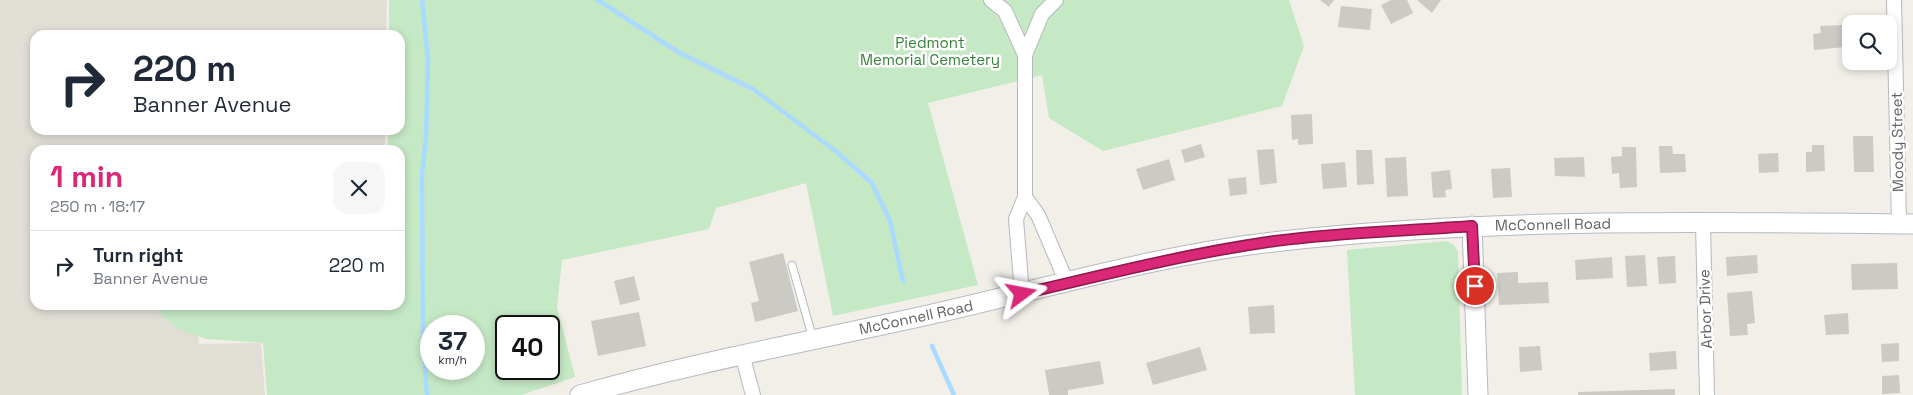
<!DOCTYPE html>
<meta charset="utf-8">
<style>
:root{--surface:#fff;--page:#f6f6f7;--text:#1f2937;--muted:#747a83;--line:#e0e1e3;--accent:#db2777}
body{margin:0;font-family:"Space Grotesk",sans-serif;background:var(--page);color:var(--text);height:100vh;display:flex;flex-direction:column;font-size:19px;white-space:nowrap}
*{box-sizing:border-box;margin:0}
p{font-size:16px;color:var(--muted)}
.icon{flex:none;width:28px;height:28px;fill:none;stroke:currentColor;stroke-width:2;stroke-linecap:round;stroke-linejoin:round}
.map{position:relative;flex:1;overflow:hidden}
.sheet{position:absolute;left:30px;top:145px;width:375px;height:165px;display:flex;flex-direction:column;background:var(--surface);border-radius:15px;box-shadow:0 2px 8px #0003}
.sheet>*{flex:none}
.guide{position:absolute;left:30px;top:30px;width:375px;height:105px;border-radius:15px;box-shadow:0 2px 8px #0003;background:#fff;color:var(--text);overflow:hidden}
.buttons{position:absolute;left:1842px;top:15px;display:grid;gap:10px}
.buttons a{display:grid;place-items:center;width:55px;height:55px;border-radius:10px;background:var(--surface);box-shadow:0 2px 8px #0003;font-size:25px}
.speed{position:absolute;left:420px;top:315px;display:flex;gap:10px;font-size:25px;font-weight:700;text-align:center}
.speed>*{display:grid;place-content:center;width:65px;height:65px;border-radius:50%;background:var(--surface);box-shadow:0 2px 8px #0003;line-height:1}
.speed small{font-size:12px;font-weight:400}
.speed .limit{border:2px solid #111;border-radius:8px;background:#fff;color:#111}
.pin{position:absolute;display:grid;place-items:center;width:42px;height:42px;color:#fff;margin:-21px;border:2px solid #fff;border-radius:50%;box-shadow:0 1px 5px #0007}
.me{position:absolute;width:55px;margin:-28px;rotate:77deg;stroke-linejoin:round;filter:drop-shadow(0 0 4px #0008)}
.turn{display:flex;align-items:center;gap:18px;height:105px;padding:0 20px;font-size:22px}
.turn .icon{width:65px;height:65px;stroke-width:2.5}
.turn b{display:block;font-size:35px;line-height:42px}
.round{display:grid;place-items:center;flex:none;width:52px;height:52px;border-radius:15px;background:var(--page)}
.summary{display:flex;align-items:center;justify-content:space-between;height:85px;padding:0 20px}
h1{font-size:30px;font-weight:700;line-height:38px;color:var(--accent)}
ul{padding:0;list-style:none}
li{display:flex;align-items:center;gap:15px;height:70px;padding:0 20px;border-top:1px solid var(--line)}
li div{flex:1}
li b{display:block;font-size:19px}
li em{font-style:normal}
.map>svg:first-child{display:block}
.education{fill:#e1ded6}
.green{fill:#c5e8c5;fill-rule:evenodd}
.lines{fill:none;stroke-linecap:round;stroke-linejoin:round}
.stream{stroke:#aadaff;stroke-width:4.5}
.building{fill:#cccac5}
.lane-casing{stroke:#b5b8bc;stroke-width:9}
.street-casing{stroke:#b5b8bc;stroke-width:16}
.secondary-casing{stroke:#b6babf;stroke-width:21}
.lane{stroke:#fff;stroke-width:7}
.street{stroke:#fff;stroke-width:14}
.secondary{stroke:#fff;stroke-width:19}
.route-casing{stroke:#8e194d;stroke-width:12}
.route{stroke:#db2777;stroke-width:9}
.labels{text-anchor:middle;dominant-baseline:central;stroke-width:5;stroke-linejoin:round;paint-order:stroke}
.park-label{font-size:15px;fill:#348238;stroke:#fff}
.street-label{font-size:15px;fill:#5f6368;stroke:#fff}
</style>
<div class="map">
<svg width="1913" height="395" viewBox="0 0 1913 395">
<rect width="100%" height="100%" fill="#f1efe8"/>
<!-- education -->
<path class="education" d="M0,0H387L386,35H35V130H385V144L377,150H35V305H194L199,344L261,343L265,395H0Z"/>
<!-- green -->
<path class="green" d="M389,0H1289L1304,46L1282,106L1103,151L1049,118L1042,75L928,103L978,285L833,316L806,183L716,208L709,229L562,260L557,307L575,377L521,395H267L263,343L206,339L178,329L150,305H400V150H388V130H400V35H389ZM431,326H474V369H431ZM506,326H549V369H506Z
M1447,241L1454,245L1458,252L1462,395H1355L1347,250Z"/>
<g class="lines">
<!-- stream -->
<path class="stream" d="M422,0L428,59L426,138L422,174L423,339L427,395
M598,0L678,52L753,89L838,153L872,183L890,221L903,281
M932,346L954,395"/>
</g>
<!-- building -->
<path class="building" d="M1320,0H1334L1329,7Z
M1391,0H1407L1413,13L1391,24L1381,5Z
M1417,0H1441L1432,13Z
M1341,6L1372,9L1370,30L1338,27Z
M1843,25L1845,47L1814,50L1813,34L1821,33L1820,26Z
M1312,114L1313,144L1298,145V139L1292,140L1291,115Z
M1853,136H1873L1874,172H1854Z
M1201,144L1205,157L1185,163L1181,150Z
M1812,145H1824L1825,171L1806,172V152H1812Z
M1659,146H1672L1673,154H1685L1686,172L1660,173Z
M1622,147H1636L1637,187L1620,188L1619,173L1612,174L1611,157L1622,156Z
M1274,149L1277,183L1260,185L1257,150Z
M1356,150H1372L1374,184L1357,185Z
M1778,153L1779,172L1759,173L1758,154Z
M1406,157L1408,196L1387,197L1385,158Z
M1584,157L1585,177L1555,176L1554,158Z
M1169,159L1175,180L1143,190L1136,169Z
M1345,162L1347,187L1323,189L1321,164Z
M1510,168L1512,197L1493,198L1491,169Z
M1450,170L1452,189L1445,190L1446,197L1433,198L1431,172Z
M1246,177L1247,194L1230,196L1228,179Z
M783,253L798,311L755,322L751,303L759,301L749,262Z
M1645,255L1647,286L1627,287L1625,256Z
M1757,255L1758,273L1727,276L1726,257Z
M1675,256L1676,283L1659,284L1657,257Z
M1612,257L1613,278L1576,280L1575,260Z
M1897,263L1898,289L1852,290L1851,264Z
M1518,272V283L1548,282L1549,303L1499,305L1497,273Z
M634,276L640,300L620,305L614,281Z
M1752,291L1755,323L1747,324L1748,335L1730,336L1727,293Z
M1274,305L1275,333L1250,334L1248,307Z
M639,312L646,346L598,356L591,321Z
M1848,313L1849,334L1826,335L1824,315Z
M1899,343V361L1882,362L1881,344Z
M1540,346L1542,370L1520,372L1519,347Z
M1200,347L1207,370L1153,385L1146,363Z
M1676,351L1677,369L1650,371L1649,353Z
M1100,361L1104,384L1068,390V395H1049L1045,370Z
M1899,375L1900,393L1882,394V376Z
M1675,389V395H1578V392Z"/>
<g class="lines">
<!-- lane casing -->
<g class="lane-casing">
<path id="lane" d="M792,265L813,339"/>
</g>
<!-- street casing -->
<g class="street-casing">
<path id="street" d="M991,0L1005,11L1025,55
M1894,0L1899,224
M1025,197L1038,215L1067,283
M1703,224L1707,395
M1022,294L1016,219L1025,197V55L1042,14L1056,0
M742,354L753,395"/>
</g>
<!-- secondary casing -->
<g class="secondary-casing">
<path id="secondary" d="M1472,226L1478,395
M580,395C698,361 818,340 937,313C1051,287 1166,253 1282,241C1492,218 1703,222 1913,224"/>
</g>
<!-- lane -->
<use href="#lane" class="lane"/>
<!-- street -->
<use href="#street" class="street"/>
<!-- secondary -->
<use href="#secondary" class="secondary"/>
</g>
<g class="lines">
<!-- route casing -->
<g class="route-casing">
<path id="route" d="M1022,294C1106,274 1190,253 1275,241C1340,232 1407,231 1472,226L1475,286"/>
</g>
<!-- route -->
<use href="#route" class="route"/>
</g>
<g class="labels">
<!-- park labels -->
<g class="park-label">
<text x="930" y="42">Piedmont<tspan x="930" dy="17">Memorial Cemetery</tspan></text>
</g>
<!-- street labels -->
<g class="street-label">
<text transform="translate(1897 142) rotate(-91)">Moody Street</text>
<text transform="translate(1553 224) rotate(-1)">McConnell Road</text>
<text transform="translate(1705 309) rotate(-92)">Arbor Drive</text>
<text transform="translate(916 317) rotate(-12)">McConnell Road</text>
</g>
</g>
</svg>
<div class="buttons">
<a><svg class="icon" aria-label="search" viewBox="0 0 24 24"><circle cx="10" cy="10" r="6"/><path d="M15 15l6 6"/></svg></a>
</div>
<div class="speed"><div>37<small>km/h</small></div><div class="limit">40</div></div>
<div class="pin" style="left:1475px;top:286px;background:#d93025"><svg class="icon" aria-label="arrive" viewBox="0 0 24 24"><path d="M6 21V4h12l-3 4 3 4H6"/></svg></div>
<svg class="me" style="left:1022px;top:294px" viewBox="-20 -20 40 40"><path d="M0-17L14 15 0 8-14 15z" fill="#db2777" stroke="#fff" stroke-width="4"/></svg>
<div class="guide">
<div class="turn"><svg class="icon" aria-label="right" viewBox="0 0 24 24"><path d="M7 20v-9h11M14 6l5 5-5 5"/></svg><div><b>220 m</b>Banner Avenue</div></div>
</div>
<section class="sheet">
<div class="summary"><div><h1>1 min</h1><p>250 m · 18:17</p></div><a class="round"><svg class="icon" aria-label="close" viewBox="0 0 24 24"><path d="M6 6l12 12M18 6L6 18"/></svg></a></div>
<ul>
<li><svg class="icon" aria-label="right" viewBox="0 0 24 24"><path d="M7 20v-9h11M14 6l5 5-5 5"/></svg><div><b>Turn right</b><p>Banner Avenue</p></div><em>220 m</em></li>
</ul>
</section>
</div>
